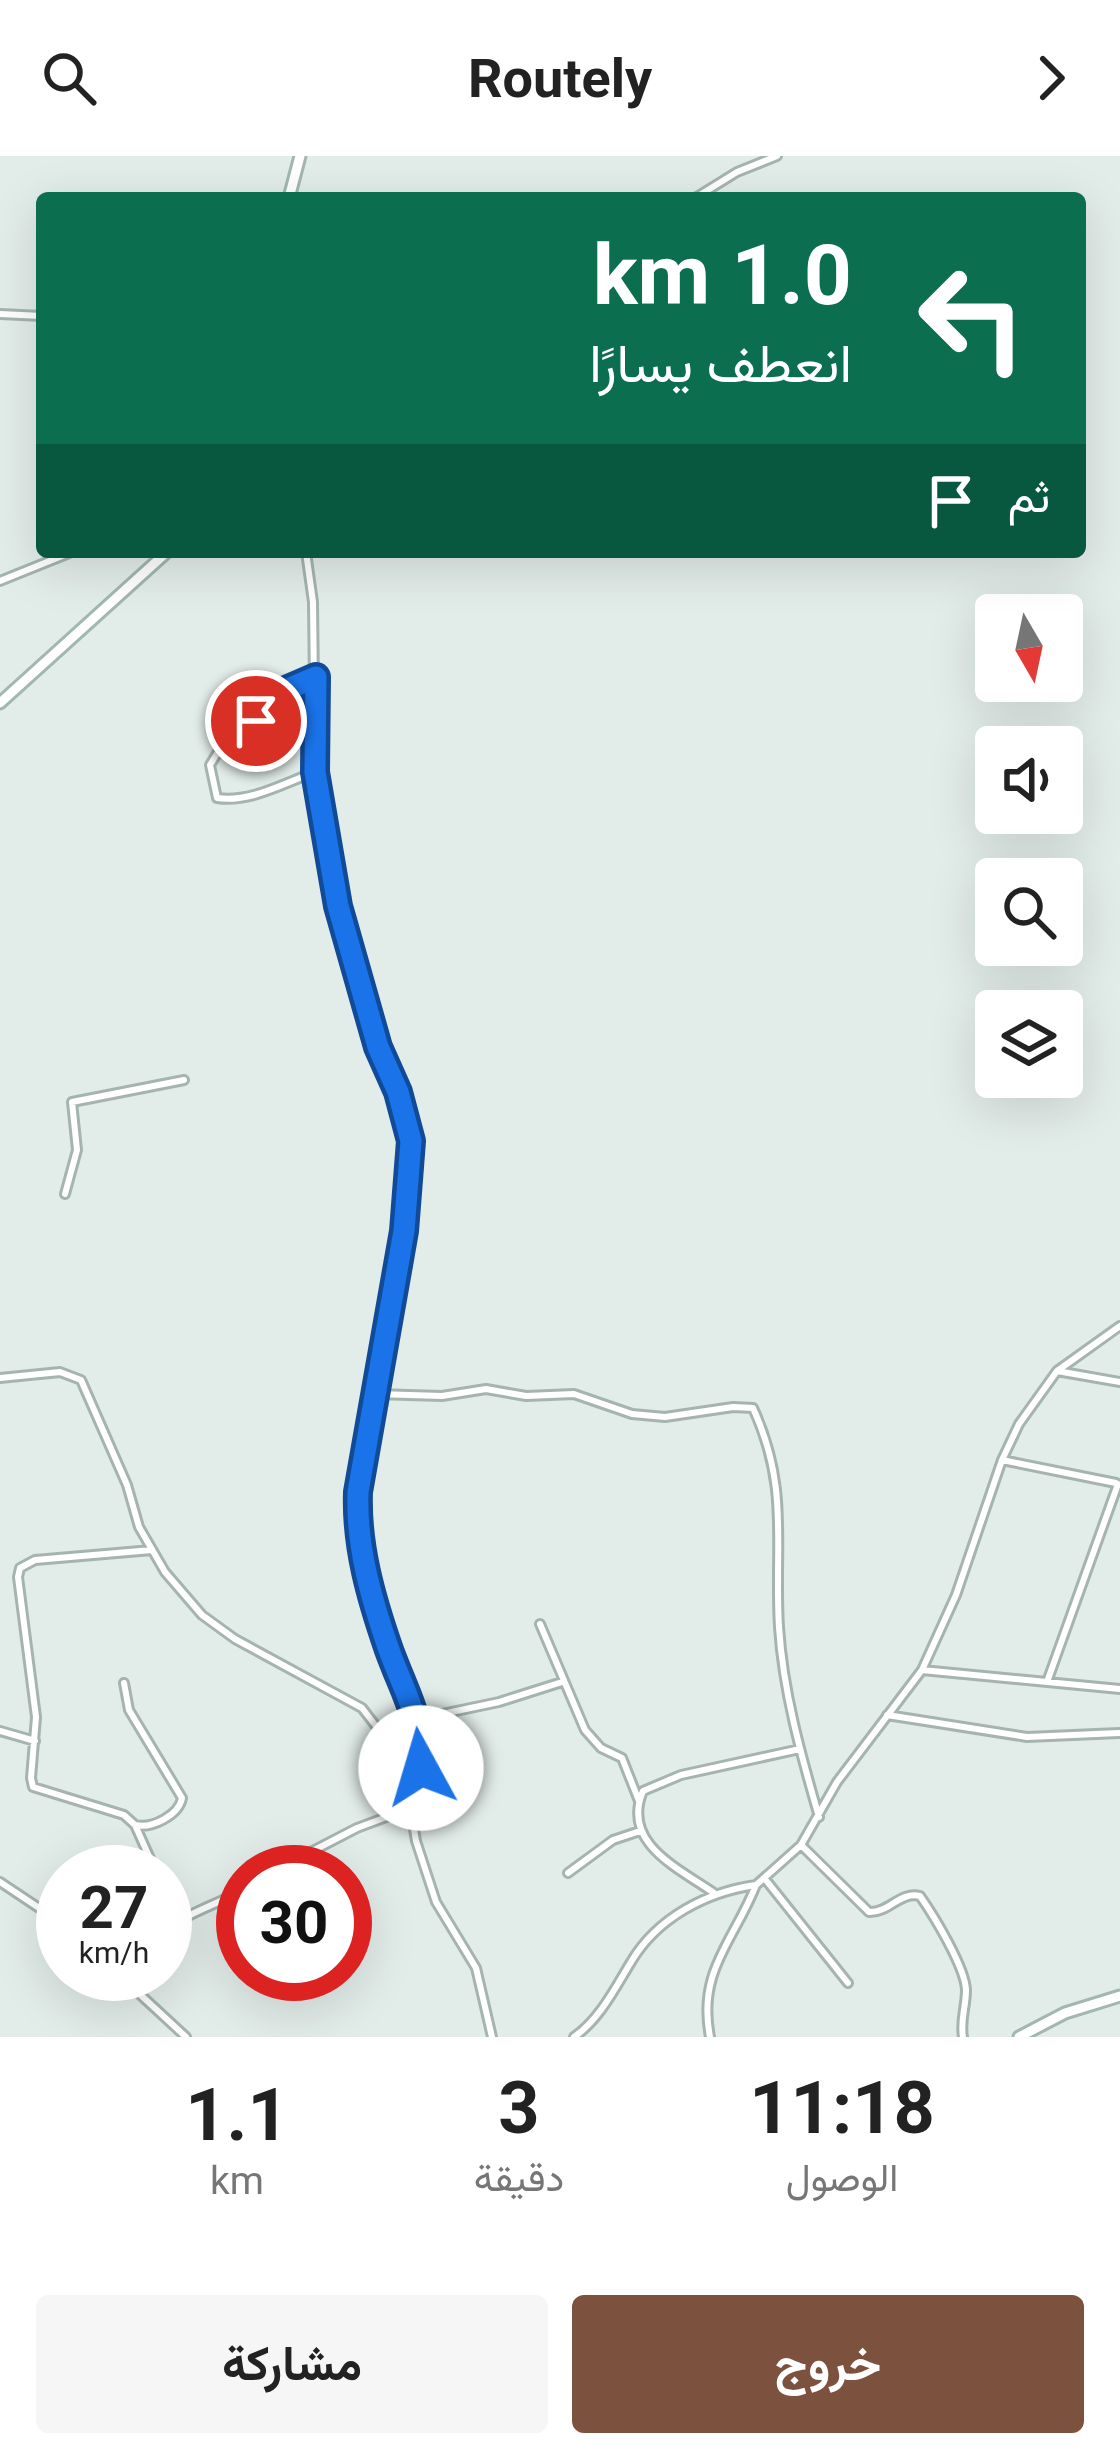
<!DOCTYPE html>
<html lang="ar">
<meta charset="utf-8">
<style>
:root{--surface:#fff;--page:#f6f6f6;--text:#222;--muted:#767676;--accent:#7c513e}
body{margin:0;font-family:Roboto,Vazirmatn,sans-serif;background:var(--page);color:var(--text);direction:rtl;height:100vh;display:flex;flex-direction:column;font-size:45px;white-space:nowrap}
*{box-sizing:border-box;margin:0}
p{font-size:39px;color:var(--muted)}
.icon{flex:none;width:66px;height:66px;fill:none;stroke:currentColor;stroke-width:2;stroke-linecap:round;stroke-linejoin:round}
.map{position:relative;height:1881px;overflow:hidden;direction:ltr}
.details{display:flex;flex-direction:column;background:var(--surface);flex:1}
.details>*{flex:none}
.banner{position:absolute;left:36px;top:36px;width:1050px;height:366px;border-radius:12px;box-shadow:0 12px 48px #0002;direction:rtl;background:#0b6e4f;color:#fff;overflow:hidden}
.needle{width:78px;rotate:171deg}
.buttons{position:absolute;left:975px;top:438px;display:grid;gap:24px}
.buttons a{display:grid;place-items:center;width:108px;height:108px;border-radius:12px;background:var(--surface);box-shadow:0 12px 48px #0002;font-size:60px}
.speed{position:absolute;left:36px;top:1689px;display:flex;gap:24px;font-size:60px;font-weight:700;text-align:center}
.speed>*{display:grid;place-content:center;width:156px;height:156px;border-radius:50%;background:var(--surface);box-shadow:0 12px 48px #0002;line-height:1}
.speed small{font-size:30px;font-weight:400}
.speed .limit{border:18px solid #d22;background:#fff;color:#111}
.pin{position:absolute;display:grid;place-items:center;width:102px;height:102px;color:#fff;margin:-51px;border:6px solid #fff;border-radius:50%;box-shadow:0 3px 12px #0007}
.me{position:absolute;width:132px;margin:-66px;rotate:354deg;stroke-linejoin:round;filter:drop-shadow(0 0 9px #0008)}
.turn{display:flex;align-items:center;gap:42px;height:252px;padding:0 36px;font-size:54px}
.turn .icon{width:156px;height:156px;stroke-width:2.5}
.turn b{display:block;font-size:84px;line-height:102px}
.then{display:flex;align-items:center;height:114px;padding:0 36px;background:#0003;gap:24px;font-size:45px}
.eta{display:flex;justify-content:space-evenly;align-items:center;height:204px;text-align:center}
.eta b{font-size:72px;font-weight:700;line-height:84px}
.primary-button{display:flex;gap:24px;margin-top:auto;padding:24px 36px}
.primary-button a{flex:1;height:138px;border-radius:12px;background:var(--accent);color:#fff;font-size:48px;font-weight:700;line-height:138px;text-align:center}
.primary-button a+a{background:var(--page);color:var(--text)}
header{display:flex;justify-content:space-between;align-items:center;height:156px;padding:0 36px;background:var(--surface);font-size:54px;font-weight:700}
.map>svg:first-child{display:block}
.lines{fill:none;stroke-linecap:round;stroke-linejoin:round}
.street-casing{stroke:#a5b4af;stroke-width:12}
.secondary-casing{stroke:#a1b7b0;stroke-width:15}
.street{stroke:#fff;stroke-width:6}
.secondary{stroke:#fff;stroke-width:9}
.route-casing{stroke:#114b97;stroke-width:30}
.route{stroke:#1a73e8;stroke-width:21}
</style>
<header><svg class="icon" aria-label="forward" viewBox="0 0 24 24"><path d="M9 5l7 7-7 7"/></svg>Routely<svg class="icon" aria-label="search" viewBox="0 0 24 24"><circle cx="10" cy="10" r="6"/><path d="M15 15l6 6"/></svg></header>
<div class="map">
<svg width="1120" height="1881" viewBox="0 0 1120 1881">
<rect width="100%" height="100%" fill="#e2ece8"/>
<g class="lines">
<!-- street casing -->
<g class="street-casing">
<path id="street" d="M695,42L737,16L777,0
M0,158L42,160
M306,396L313,446L315,616L337,750L378,891L398,936L411,985L404,1075L358,1335L357,1372L367,1421L390,1495L418,1563L421,1612L412,1661L416,1685L436,1746L476,1812L492,1881
M0,425L72,396
M315,616C284,627 250,647 217,642L210,609L218,596L249,577L271,540L316,521
M65,1038L77,994L72,946L184,924
M1057,1215L1120,1226
M0,1222L60,1216L81,1224L127,1329L139,1371L165,1416L202,1459L235,1483L362,1552L379,1574L410,1658
M376,1238L442,1240L486,1233L526,1240L574,1238L632,1258L665,1261L733,1251L753,1252C790,1333 774,1388 779,1471C783,1535 801,1599 819,1661
M1002,1304L1116,1327
M152,1394L35,1404L20,1412L18,1421L36,1561L31,1622L33,1631L124,1659L135,1669L156,1716
M540,1468L585,1574L601,1592L622,1602L639,1645
M922,1514L1120,1533
M1047,1526L1118,1328
M124,1527L129,1554L182,1642C179,1659 152,1673 135,1669
M887,1559L1027,1581L1119,1577
M418,1563L499,1546L562,1526
M0,1575L35,1585
M801,1689L837,1626L922,1514L956,1439L1002,1304L1019,1268L1057,1215L1120,1170
M272,1716L357,1672L408,1653
M568,1717L613,1684L640,1675
M765,1723L848,1827
M0,1726L63,1768
M756,1729L801,1689L869,1756C889,1757 900,1735 920,1740C934,1760 965,1811 966,1834C966,1851 960,1864 963,1881
M165,1733L181,1761
M714,1737C678,1712 621,1687 643,1635L681,1619L800,1593
M165,1777C187,1755 217,1750 243,1733
M118,1818L186,1881
M574,1881C600,1863 615,1832 631,1806C657,1762 706,1736 756,1729C734,1785 697,1815 710,1881"/>
</g>
<!-- secondary casing -->
<g class="secondary-casing">
<path id="secondary" d="M289,42L300,0
M0,547L167,396
M1019,1881L1065,1857L1120,1840"/>
</g>
<!-- street -->
<use href="#street" class="street"/>
<!-- secondary -->
<use href="#secondary" class="secondary"/>
</g>
<g class="lines">
<!-- route casing -->
<g class="route-casing">
<path id="route" d="M256,565L272,540L316,521L315,616L338,750L378,891L398,936L411,985L404,1075L358,1336C356,1390 371,1442 389,1494C407,1543 420,1557 421,1612"/>
</g>
<!-- route -->
<use href="#route" class="route"/>
</g>
</svg>
<div class="buttons">
<a><svg class="needle" viewBox="-14 -14 28 28"><path d="M0-13l5 13h-10z" fill="#e53935"/><path d="M0 13l5-13h-10z" fill="#767676"/></svg></a>
<a><svg class="icon" aria-label="sound" viewBox="0 0 24 24"><path d="M4 9h4l5-4v14l-5-4H4zM17 9q2 3 0 6"/></svg></a>
<a><svg class="icon" aria-label="search" viewBox="0 0 24 24"><circle cx="10" cy="10" r="6"/><path d="M15 15l6 6"/></svg></a>
<a><svg class="icon" aria-label="layers" viewBox="0 0 24 24"><path d="M12 4l9 5-9 5-9-5zM3 14l9 5 9-5"/></svg></a>
</div>
<div class="speed"><div>27<small>km/h</small></div><div class="limit">30</div></div>
<div class="pin" style="left:256px;top:565px;background:#d93025"><svg class="icon" aria-label="arrive" viewBox="0 0 24 24"><path d="M6 21V4h12l-3 4 3 4H6"/></svg></div>
<svg class="me" style="left:421px;top:1612px" viewBox="-20 -20 40 40"><circle r="19" fill="#fff"/><path d="M0-13L10 11 0 6-10 11z" fill="#1a73e8"/></svg>
<div class="banner">
<div class="turn"><svg class="icon" aria-label="left" viewBox="0 0 24 24"><path d="M17 20v-9H6M10 6l-5 5 5 5"/></svg><div><b>1.0 km</b>انعطف يسارًا</div></div>
<div class="then">ثم<svg class="icon" aria-label="arrive" viewBox="0 0 24 24"><path d="M6 21V4h12l-3 4 3 4H6"/></svg></div>
</div>
</div>
<section class="details">
<div class="eta">
<div><b>11:18</b><p>الوصول</p></div>
<div><b>3</b><p>دقيقة</p></div>
<div><b>1.1</b><p>km</p></div>
</div>
<div class="primary-button"><a>خروج</a><a>مشاركة</a></div>
</section>
